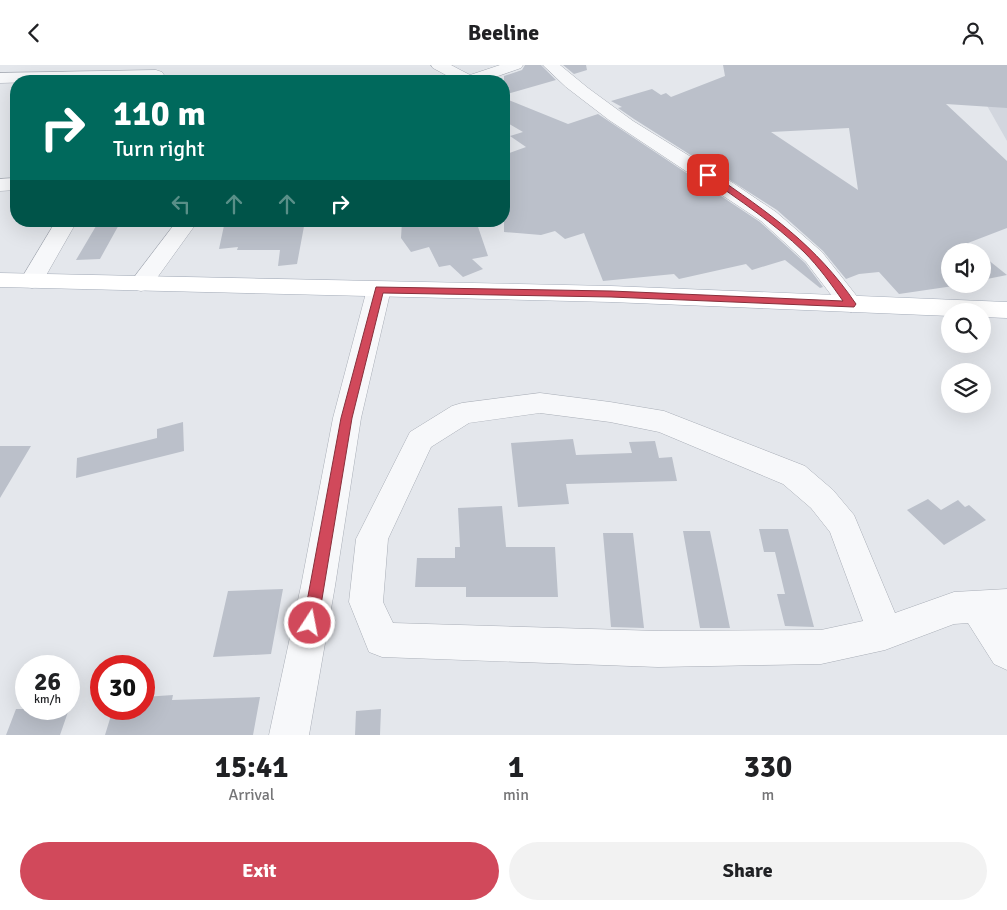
<!DOCTYPE html>
<style>
:root{--surface:#fff;--page:#f2f2f2;--text:#202124;--muted:#757577;--accent:#d1495b}
body{margin:0;font-family:Signika,sans-serif;background:var(--page);color:var(--text);height:100vh;display:flex;flex-direction:column;font-size:19px;white-space:nowrap}
*{box-sizing:border-box;margin:0}
p{font-size:16px;color:var(--muted)}
.icon{flex:none;width:28px;height:28px;fill:none;stroke:currentColor;stroke-width:2;stroke-linecap:round;stroke-linejoin:round}
.map{position:relative;height:670px;overflow:hidden}
.sheet{display:flex;flex-direction:column;background:var(--surface);flex:1}
.sheet>*{flex:none}
.hud{position:absolute;left:10px;top:10px;width:500px;height:152px;border-radius:20px;box-shadow:0 5px 20px #0002;background:#00695c;color:#fff;overflow:hidden}
.fabs{position:absolute;left:941px;top:178px;display:grid;gap:10px}
.fabs a{display:grid;place-items:center;width:50px;height:50px;border-radius:50%;background:var(--surface);box-shadow:0 5px 20px #0002;font-size:25px}
.speed{position:absolute;left:15px;top:590px;display:flex;gap:10px;font-size:25px;font-weight:700;text-align:center}
.speed>*{display:grid;place-content:center;width:65px;height:65px;border-radius:50%;background:var(--surface);box-shadow:0 5px 20px #0002;line-height:1}
.speed small{font-size:12px;font-weight:400}
.speed .limit{border:8px solid #d22;background:#fff;color:#111}
.pin{position:absolute;display:grid;place-items:center;width:42px;height:42px;color:#fff;margin:-21px;border-radius:10px;box-shadow:0 2px 8px #0006}
.me{position:absolute;width:55px;margin:-28px;rotate:11deg;stroke-linejoin:round;filter:drop-shadow(0 0 4px #0008)}
.turn{display:flex;align-items:center;gap:18px;height:105px;padding:0 20px;font-size:22px}
.turn .icon{width:65px;height:65px;stroke-width:2.5}
.turn b{display:block;font-size:35px;line-height:42px}
.lanes{display:flex;align-items:center;height:48px;padding:0 20px;background:#0003;justify-content:center;gap:25px;direction:ltr}
.lanes .off{opacity:.35}
.eta{display:flex;justify-content:space-evenly;align-items:center;height:85px;text-align:center}
.eta b{font-size:30px;font-weight:700;line-height:35px}
.action{display:flex;gap:10px;margin-top:auto;padding:10px 20px}
.action a{flex:1;height:58px;border-radius:30px;background:var(--accent);color:#fff;font-size:20px;font-weight:700;line-height:58px;text-align:center}
.action a+a{background:var(--page);color:var(--text)}
header{display:flex;justify-content:space-between;align-items:center;height:65px;padding:0 20px;background:var(--surface);font-size:22px;font-weight:700}
.map>svg:first-child{display:block}
.built{fill:#d2d6de}
.building{fill:#bbc0ca;fill-rule:evenodd}
.lines{fill:none;stroke-linecap:round;stroke-linejoin:round}
.minor-casing{stroke:#a9aeb7;stroke-width:1}
.major-casing{stroke:#a3abb8;stroke-width:1}
.minor{fill:#f7f8fa;fill-rule:evenodd}
.major{fill:#fff;fill-rule:evenodd}
.route{fill:#d1495b;stroke:#882f3b}
</style>
<header><svg class="icon" aria-label="back" viewBox="0 0 24 24"><path d="M15 5l-7 7 7 7"/></svg>Beeline<svg class="icon" aria-label="person" viewBox="0 0 24 24"><circle cx="12" cy="8" r="4"/><path d="M4 21q1-7 8-7t8 7"/></svg></header>
<div class="map">
<svg width="1007" height="670" viewBox="0 0 1007 670">
<rect width="100%" height="100%" fill="#e4e7ec"/>
<!-- built -->
<path class="built" d="M964,0H1007V76Z"/>
<!-- building -->
<path class="building" d="M525,0H541L556,15L504,30V11L522,5Z
M563,0H586L587,5L574,9Z
M723,0H1007V43L946,39L1007,96V163L968,178L977,186H950V219H967L899,229L879,207L859,209L846,214L823,186L777,145L634,54L618,43L622,42L611,36L652,24L661,30L666,28L671,32L725,11ZM849,63L858,125L771,67Z
M504,33L568,59L598,49L760,157L805,198L823,222L820,223L785,195L752,205L746,199L679,214L674,209L603,216L584,168L565,174L555,166L541,170L504,167V90L526,82L510,71L523,67L504,56L508,55L504,52Z
M99,156H121L100,194L76,195Z
M225,156H305L297,199L278,201L280,185H237L238,182L219,184Z
M402,156H476L488,191L472,194L483,204L463,212L450,200L439,202L429,182L411,187L401,173Z
M982,190L1007,210L982,215Z
M183,357L184,386L76,413L77,393L157,373V364Z
M573,374L576,390L632,388L629,377L655,376L659,393L672,392L677,416L566,419L569,439L518,442L511,378Z
M0,381H31L0,433Z
M928,434L941,445L958,435L965,442L969,440L986,455L944,480L907,445Z
M502,441L506,482H555L558,532H466V522H415L417,493H455V482H460L458,443Z
M759,464H788L814,562L785,561L777,529H785L775,487H764Z
M683,466H710L730,563H700Z
M603,468H633L644,563L611,562Z
M283,524L271,589L213,592L228,526Z
M173,630L172,635L260,632L253,670H105L113,644H144V632Z
M16,644H69L60,670H6Z
M381,644L380,670H355L356,646Z"/>
<g class="lines">
<!-- minor casing -->
<g class="minor-casing">
<path id="minor" d="M431,0H451L470,10L500,0H523L521,3L484,16H457L433,3Z
M543,0H560L588,23L633,56L733,118L776,147L822,187L863,239L860,244L851,247L842,244L806,197L761,156L609,55L566,22Z
M156,5L162,7L164,10L162,13L0,18V8Z
M16,113V125L0,126V114Z
M56,156H77L40,221L32,223L24,221L20,216Z
M177,156H198L149,224L141,226L133,224L129,219Z
M379,217L387,219L391,224L361,353L335,521L309,670H269L301,521L333,353L367,224L371,219Z
M540,328L610,337L664,346L805,401L833,425L854,450L895,548L954,527L1007,524V605L994,599L968,558L954,559L885,585L821,599L658,602L382,592L369,587L349,537L356,474L410,367L452,341L462,338ZM540,348L610,357L659,367L783,419L811,443L830,467L863,556L821,565L658,566L393,558L383,537L388,474L431,382L469,358Z"/>
</g>
<!-- major casing -->
<g class="major-casing">
<path id="major" d="M0,208L611,221L1007,237V253L982,252V246H950V251L611,237L0,222Z"/>
</g>
<!-- minor -->
<use href="#minor" class="minor"/>
<!-- major -->
<use href="#major" class="major"/>
</g>
<!-- route -->
<path class="route" d="M705,108H711C769,148 816,180 856,239L854,242L611,232L383,228L352,353L318,558L315,563L310,565L305,563L303,558L341,353L376,222L611,226L843,236C831,219 819,202 804,187C774,158 739,135 705,111Z"/>
</svg>
<div class="fabs">
<a><svg class="icon" aria-label="sound" viewBox="0 0 24 24"><path d="M4 9h4l5-4v14l-5-4H4zM17 9q2 3 0 6"/></svg></a>
<a><svg class="icon" aria-label="search" viewBox="0 0 24 24"><circle cx="10" cy="10" r="6"/><path d="M15 15l6 6"/></svg></a>
<a><svg class="icon" aria-label="layers" viewBox="0 0 24 24"><path d="M12 4l9 5-9 5-9-5zM3 14l9 5 9-5"/></svg></a>
</div>
<div class="speed"><div>26<small>km/h</small></div><div class="limit">30</div></div>
<div class="pin" style="left:708px;top:110px;background:#d93025"><svg class="icon" aria-label="arrive" viewBox="0 0 24 24"><path d="M6 21V4h12l-3 4 3 4H6"/></svg></div>
<svg class="me" style="left:310px;top:558px" viewBox="-20 -20 40 40"><circle r="17" fill="#d1495b" stroke="#fff" stroke-width="3"/><path d="M0-11L8 9 0 5-8 9z" fill="#fff"/></svg>
<div class="hud">
<div class="turn"><svg class="icon" aria-label="right" viewBox="0 0 24 24"><path d="M7 20v-9h11M14 6l5 5-5 5"/></svg><div><b>110 m</b>Turn right</div></div>
<div class="lanes"><svg class="icon off" aria-label="left" viewBox="0 0 24 24"><path d="M17 20v-9H6M10 6l-5 5 5 5"/></svg><svg class="icon off" aria-label="ahead" viewBox="0 0 24 24"><path d="M12 20V5M6 11l6-6 6 6"/></svg><svg class="icon off" aria-label="ahead" viewBox="0 0 24 24"><path d="M12 20V5M6 11l6-6 6 6"/></svg><svg class="icon" aria-label="right" viewBox="0 0 24 24"><path d="M7 20v-9h11M14 6l5 5-5 5"/></svg></div>
</div>
</div>
<section class="sheet">
<div class="eta">
<div><b>15:41</b><p>Arrival</p></div>
<div><b>1</b><p>min</p></div>
<div><b>330</b><p>m</p></div>
</div>
<div class="action"><a>Exit</a><a>Share</a></div>
</section>
